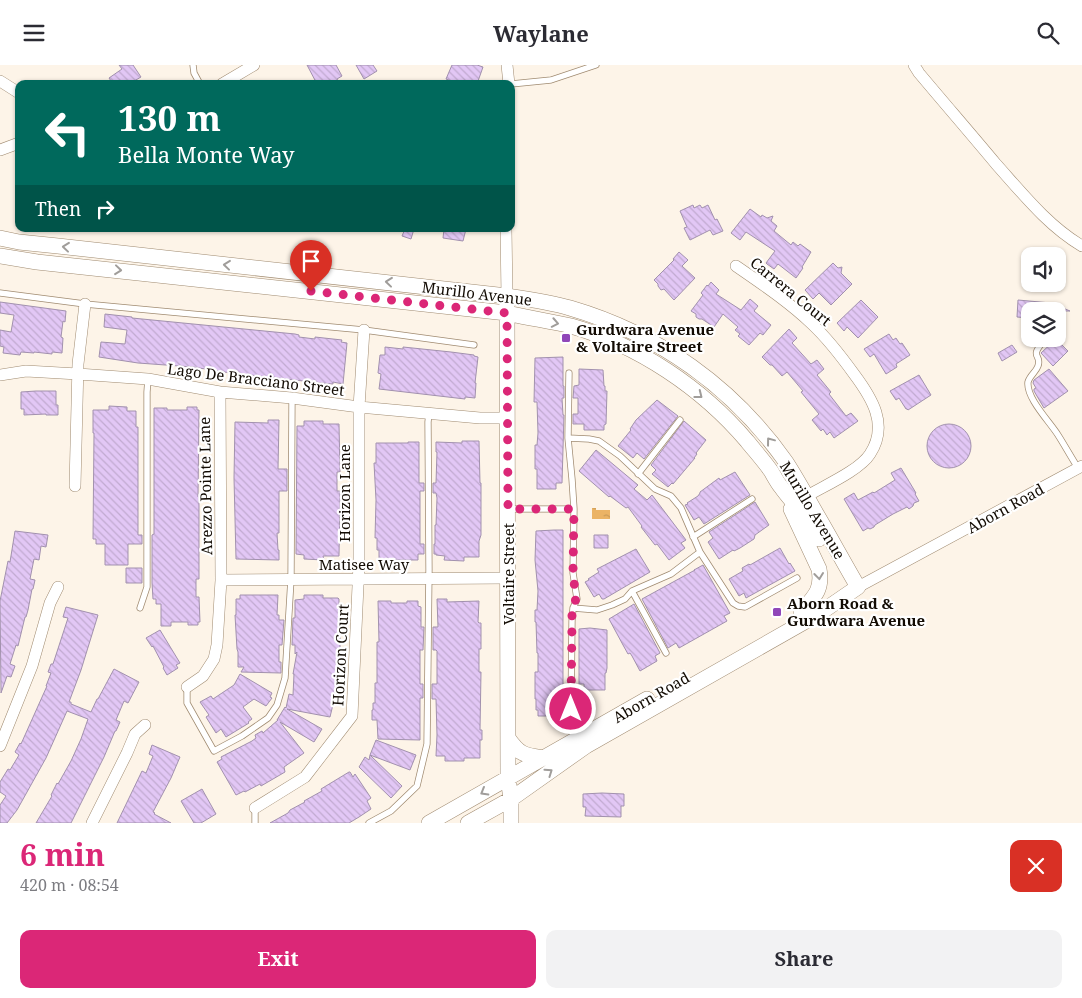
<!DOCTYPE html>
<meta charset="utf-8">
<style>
:root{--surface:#fff;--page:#f2f2f3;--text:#2b2b33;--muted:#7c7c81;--accent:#db2777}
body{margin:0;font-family:"Noto Serif",serif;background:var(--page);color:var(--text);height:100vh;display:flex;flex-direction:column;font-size:19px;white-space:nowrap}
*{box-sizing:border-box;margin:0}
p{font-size:16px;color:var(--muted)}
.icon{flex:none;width:28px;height:28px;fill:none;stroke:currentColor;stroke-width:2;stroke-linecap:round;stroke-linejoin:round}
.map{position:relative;height:758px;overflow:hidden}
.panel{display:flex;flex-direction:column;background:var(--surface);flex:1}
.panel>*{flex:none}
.guide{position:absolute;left:15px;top:15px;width:500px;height:152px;border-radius:10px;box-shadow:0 1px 4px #0004;background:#00695c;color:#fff;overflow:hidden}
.fabs{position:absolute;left:1021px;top:182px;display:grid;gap:10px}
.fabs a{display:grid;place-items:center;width:45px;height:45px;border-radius:10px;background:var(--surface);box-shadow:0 1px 4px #0004;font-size:25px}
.pin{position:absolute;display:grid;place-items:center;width:42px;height:42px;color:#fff;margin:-51px -21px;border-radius:50% 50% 50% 0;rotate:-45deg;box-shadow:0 0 5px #0007}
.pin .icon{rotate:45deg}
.me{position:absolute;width:55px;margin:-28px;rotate:0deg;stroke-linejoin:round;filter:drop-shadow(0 0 4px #0008)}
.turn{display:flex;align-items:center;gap:18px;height:105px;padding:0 20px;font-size:22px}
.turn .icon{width:65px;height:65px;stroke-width:2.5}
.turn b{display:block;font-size:35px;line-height:42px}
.then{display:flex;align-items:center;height:48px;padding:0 20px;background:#0003;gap:10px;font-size:19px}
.round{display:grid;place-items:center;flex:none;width:52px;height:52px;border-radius:10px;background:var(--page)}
.headline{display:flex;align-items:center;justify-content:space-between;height:85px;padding:0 20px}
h1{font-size:30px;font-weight:700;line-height:38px;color:var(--accent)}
.cta{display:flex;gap:10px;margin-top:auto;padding:10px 20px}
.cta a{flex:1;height:58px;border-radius:10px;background:var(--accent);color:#fff;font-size:20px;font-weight:700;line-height:58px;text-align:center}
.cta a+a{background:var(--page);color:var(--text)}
header{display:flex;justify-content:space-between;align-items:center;height:65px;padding:0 20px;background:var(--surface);font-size:22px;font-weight:700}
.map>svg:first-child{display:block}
.water{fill:url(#water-ripples)}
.building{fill:url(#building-back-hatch);stroke:#a291ae}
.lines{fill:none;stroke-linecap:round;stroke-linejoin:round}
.lane-casing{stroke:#a08b71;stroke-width:7}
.street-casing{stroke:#a08b71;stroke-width:12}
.secondary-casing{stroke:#a08b71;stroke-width:16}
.lane{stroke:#fff;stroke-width:5.5}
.street{stroke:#fff;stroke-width:11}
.secondary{stroke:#fff;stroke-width:15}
.oneway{stroke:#a09d9a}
.route{stroke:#db2777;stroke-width:9;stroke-dasharray:0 16.2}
.poi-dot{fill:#9047b9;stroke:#fff;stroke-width:2}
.labels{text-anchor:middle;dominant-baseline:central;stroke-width:4.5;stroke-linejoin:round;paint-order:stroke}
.street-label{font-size:15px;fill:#120b03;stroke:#fff}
.poi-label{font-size:15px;font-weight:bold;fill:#120b03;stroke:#fff;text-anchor:start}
</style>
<header><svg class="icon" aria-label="menu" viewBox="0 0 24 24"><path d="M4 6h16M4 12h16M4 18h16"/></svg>Waylane<svg class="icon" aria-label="search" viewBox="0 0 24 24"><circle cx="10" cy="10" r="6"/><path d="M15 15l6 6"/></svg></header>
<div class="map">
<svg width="1082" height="758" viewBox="0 0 1082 758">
<defs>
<pattern id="water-ripples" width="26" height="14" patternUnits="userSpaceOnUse" patternTransform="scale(1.25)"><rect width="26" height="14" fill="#ebb365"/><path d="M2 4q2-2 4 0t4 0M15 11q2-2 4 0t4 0" fill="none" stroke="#c89956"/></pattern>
<pattern id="building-back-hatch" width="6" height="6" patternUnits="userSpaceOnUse" patternTransform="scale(1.25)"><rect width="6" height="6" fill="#e2c7f5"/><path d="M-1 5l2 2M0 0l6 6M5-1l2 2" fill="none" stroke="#c1aad0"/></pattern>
</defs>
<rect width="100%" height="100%" fill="#fdf4e8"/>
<!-- water -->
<path class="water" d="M592,443H596V445H610V454H592Z"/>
<!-- building -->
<path class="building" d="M119,0H133L141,12L129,19H113L109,13L122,4Z
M307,0H336L342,11L337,14L338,16L333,19H317Z
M356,0H373L377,6L364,14Z
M452,0H477L483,2L477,19H458L446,14Z
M693,140L694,143L700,140L702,143L708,140L715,155L717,154L723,166L713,170L710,165L690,175L684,163L687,162L680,146Z
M750,144L761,152L762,150L767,153L773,151L771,156L777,161L774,166L791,180L793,177L798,181L800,179L811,187L802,202L803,203L796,213L778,199L774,204L767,199L766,198L775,186L746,167L740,175L731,168Z
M405,164H414L411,174L402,171Z
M444,164H466L463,176L443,173Z
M679,187L688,195L682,201L695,213L674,235L664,224L661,225L658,221V219L654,215L674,195L673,194Z
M833,198L838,203L842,202L841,208L852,219L831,240L819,228L813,234L805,225Z
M711,217L719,225L716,229L741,245L750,234L758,241L754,246L771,260L763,270L760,268L749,280L738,271L740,269L735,265L738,262L723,249L714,262L702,254H699L696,252V249L691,246L703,230L701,228L707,220L708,221Z
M861,235L878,252L858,273L847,262L844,266L837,258Z
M1018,235L1051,238L1070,246H1030V253L1017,252Z
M0,237L66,246L65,257L63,256L61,272L63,273L62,288L52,287V289L34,287V288L21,287L20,290L3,288L4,282L0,281V265L11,267L14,250L0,248Z
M105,249L132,252V253L295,269L299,270V272L315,274V272L342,275L341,277L347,278L343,319L333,317V319L321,318L224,307L193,302L138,298L99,292L101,277L125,279L127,265L104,262Z
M789,264L797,273L792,278L811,299L817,295L824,304L817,310L831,327L829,329L846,351L851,348L858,356L834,373L830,367L827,370L823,364L821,366L812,355L819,349L801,327L803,326L787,307L782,311L772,300H770L762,292Z
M889,269L893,275L896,273L900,279L902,278L910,290L896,299L897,302L886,309L874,289L870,292L864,284Z
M1056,274L1068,286L1053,301L1041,288Z
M1012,280L1017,287L1002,296L998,288Z
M385,282L403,284V282L451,287L474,290V291L478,292L475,318H476L475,333L465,332V334L379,324L381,309L378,308L380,290H385Z
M563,292V321H564V333H562L563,350H564L562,418H556V424H537V404H535V380H537L538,368L537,337H534L535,293Z
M579,304L603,305L604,321H605V326H607L606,359L604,360V365H584V359H573V349H578V333H573L574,321L579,320Z
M1049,304L1068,326L1044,343L1034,326V324L1036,323L1033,318L1034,315Z
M919,310L931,330L908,345L907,344H906L899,333L896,335L890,326Z
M36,326H56V340H58V350H46V349L24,350V344H21V327Z
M657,335L678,351L644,394L637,388L633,393L618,381L631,365L630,364L636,355Z
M109,341L127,342V346H136V362H138V470H142V479H128V500H105V479H96V474H93L94,368H93V345H109Z
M187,342H197V345H199L198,432H199V514H196V532H199L200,557H198V560H188V557H171V561H161V539H156V534H153L152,518V470L154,469V343H167V345H187Z
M268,355H279L278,404H287V426H279V468H277L278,485H279V495L236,494L234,413L235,357L268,358Z
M304,356H323V359H339L340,407H337V426H340V438L339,491H323L324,495L304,494V490L296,489L297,361H304Z
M684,356L706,375L696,388L697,389L694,393H695L673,419L672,418L668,422L652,409L656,405L651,400Z
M927 381a22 22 0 1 1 44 0a22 22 0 1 1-44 0Z
M462,376H479L480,418H481V470L479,476V492H464V496L444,495L445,491L436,490V489H434V479H435V460H436L437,433L436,428H433V418H436L437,387H436V377L462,378Z
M408,377H419V418H424V426H420V479H424V489H418V495H379V485H377V473H375L376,435L374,398H376V378H408Z
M596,385L638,420L634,424L647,435L652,430L686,475L681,478L685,483L669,495L657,479L655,480L641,462L642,461L628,442L626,443L610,431L609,432L579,406Z
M901,403L916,428L915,429L919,436L914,438L913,441L909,444L907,442L893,449L875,460L874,462L870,464L868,463L863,466L844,434L854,428L858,435L873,427L874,428L895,415L891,408Z
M735,407L750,430L704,459L699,452L694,455L685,440L688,439L687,438L698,431L700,428V427L719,413L720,415Z
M755,437L769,460L755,470L754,474L740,483L734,486L733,485L719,494L708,477L713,473L709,467Z
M554,465H563V645H558V651H538V645H536V634H535V607H538V588H537L536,557H535V545H537L538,526L535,495L536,466Z
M15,466L48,470L46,482L41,481L39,495L34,494L30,514L35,515L33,524H32L28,545L26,552H25L18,581L16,580L10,599L15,601L11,612L7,611L1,628L0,536L8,496L10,497Z
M594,470H608V483H594Z
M780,483L789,499L790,498L795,506L746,533L744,528L739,531L729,514L743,506L742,503L749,499L750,500Z
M636,484L650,507L604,534H602L599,529L594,532L585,517L589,515L588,514L599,507L597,504Z
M703,500L730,548L724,551L727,556L679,583L676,578L668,583L642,534L695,505H694Z
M126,503H142V518H126Z
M240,530H278L277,550H279V555H284L282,580H279V597H281V608L241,607L244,602H238V587L237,584L235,550H236V534H240Z
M304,530H323V533H338L339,534V551H340V593H342V605H340L339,607V617H338L337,627H336L330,652L287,644L322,664L314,677L280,657L304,688L284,702L285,707L261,721L260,719L245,727L244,726L236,730L217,697L222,694L221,692L252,676L256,673L255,670L262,666L263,668L278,655H277L285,642L286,643L289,629L293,630L294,609H293L297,587L295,589V580H292L293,553H295V535L304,534Z
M437,534H447V537L479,536L478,557L479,558H481V584H479V607H481L480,665H482V675H480V693H464V696H445V691H436L437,670L436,634H432V619H437V586L436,585H433V562H438Z
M378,536H391V538H407V536H418V541L421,542V562H424L423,585H420V619H423V633H420V675L378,674L377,655H372V645H373V638H375V618H377V577H379Z
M634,539L660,588L655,591L657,596L640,606L632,591L630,588L628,589L623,580L609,554Z
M66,542L98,550L81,605L69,637H71V639L91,647L97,634H98L114,604L139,617L128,638L124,636L116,655L120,657L116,666H115L104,692L71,758H36L52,731L51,730L57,718L58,719L71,696L81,674L88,654L67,646L46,693L17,745L7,758H0V740L6,731L0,727V717L8,704L10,705L19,690L15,687L20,678L21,679L47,621H46L51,608L48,607L51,599H53L68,553L63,552Z
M590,563L607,565V603L606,608H605V625H584V619H579V564Z
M160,565L180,598L176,600L178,603L167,610L163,603L164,602L153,581L152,582L146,573Z
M240,609L272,628L270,632L272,633L266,641L254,634L243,642L252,654L248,657L249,658L226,672L221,664L216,668L206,652L209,650L200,637L211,631L213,634L234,620Z
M376,675L416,690L410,705L370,690Z
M152,680L180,692L171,713L153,747L155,748L154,749L171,758H117L142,706L146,708L153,691L149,689Z
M370,690L402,721L391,733L359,702L365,692L369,695Z
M349,707H350L353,712L355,709L371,733L367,736L371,744L359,752L349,758H270L288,748L290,745L305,737L304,736L322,726L321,724Z
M202,724L216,749L201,758H194L181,736Z
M602,728L624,729V741H621V752L585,751L586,742H583V729Z"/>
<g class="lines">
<!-- lane casing -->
<g class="lane-casing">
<path id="lane" d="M193,0L194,8L200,19
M511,19L551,15L596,0
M0,228L85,239L364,265L474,280
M1043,277C1029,293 1042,289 1038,301C1036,307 1030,310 1028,317C1026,333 1050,357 1058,370C1065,381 1071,392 1078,403
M569,308L568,373L572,414L574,444L573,508L577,534L573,543L572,556L571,644
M568,373L589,374L599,376L620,391L655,424L671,431L681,443L700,487L733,538L738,541L745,542L797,513
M638,409L680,355
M508,444H574
M693,472L752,434
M632,526L666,588
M140,543L147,522V327L148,314
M573,543L597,545L612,540L625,534L632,526L671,509L700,487
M187,622V638L214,686L242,671L268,653L277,640L285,613L291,514L292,333
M255,758V743
M369,758L391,746L417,721L427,679L429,504L428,357L429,348"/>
</g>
<!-- street casing -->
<g class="street-casing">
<path id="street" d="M507,0L509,19
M914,0L919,8C945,39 971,69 996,99C1022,128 1048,161 1082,181
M0,16L19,28
M222,19L254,0
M0,85L19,78
M506,164L507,231
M736,201C762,219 789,237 812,259C828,274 841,291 854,309C872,333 889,360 870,389C860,405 824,421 807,431
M0,310L26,306L78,309L148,314L220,327L292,333L359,342L480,353H507
M75,421L78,299L85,239
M221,515L508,513
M858,522L1082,401
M187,622L203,611L214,594L217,580L221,515L220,327
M0,681L32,601L50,538L58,522
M255,743L305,712L352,651L359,499V342L364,265
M92,758L127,688L135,669L145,660"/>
</g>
<!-- secondary casing -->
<g class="secondary-casing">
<path id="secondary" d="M0,173L19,177L58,181L507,231C528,234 550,237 570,243C659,269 733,322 786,397C797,414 807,432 817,450C831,474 844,498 858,522L820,548L586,681L511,734L468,758
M0,191L37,197L507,248C528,253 550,256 571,261C638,280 702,323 747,376C755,386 764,396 771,406C774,411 777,417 781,422C790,435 801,445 810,458C813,463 816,469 819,474
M507,240L508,713L511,734V758
M791,444L819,504C823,525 814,532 801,547
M508,673C520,690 524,690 544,693
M429,758L647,634"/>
</g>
<!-- lane -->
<use href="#lane" class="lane"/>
<!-- street -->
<use href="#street" class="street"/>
<!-- secondary -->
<use href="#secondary" class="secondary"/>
</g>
<!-- one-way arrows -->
<defs><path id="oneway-chevron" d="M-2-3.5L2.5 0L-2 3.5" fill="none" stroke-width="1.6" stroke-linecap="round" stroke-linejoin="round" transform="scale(1.25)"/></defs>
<g class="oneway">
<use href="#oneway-chevron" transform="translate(66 182) rotate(-174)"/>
<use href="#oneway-chevron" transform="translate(227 200) rotate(-174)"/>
<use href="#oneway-chevron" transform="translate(118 205) rotate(6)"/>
<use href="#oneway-chevron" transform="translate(389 217) rotate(-174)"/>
<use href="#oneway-chevron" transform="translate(555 258) rotate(11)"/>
<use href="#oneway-chevron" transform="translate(699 330) rotate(38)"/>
<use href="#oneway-chevron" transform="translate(770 376) rotate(-127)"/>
<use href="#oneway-chevron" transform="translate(819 511) rotate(83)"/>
<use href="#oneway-chevron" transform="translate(549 707) rotate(-35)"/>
<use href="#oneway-chevron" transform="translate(484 727) rotate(150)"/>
</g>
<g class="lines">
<!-- route -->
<path class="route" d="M311,226L507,248L508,444H574L573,508L576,534L572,543V556L571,644"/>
</g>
<!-- markers -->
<g class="poi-dot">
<rect x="561" y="268" width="10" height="10" rx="2.5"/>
<rect x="772" y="542" width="10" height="10" rx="2.5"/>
</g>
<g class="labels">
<!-- street labels -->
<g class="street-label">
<text transform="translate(791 226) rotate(39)">Carrera Court</text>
<text transform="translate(477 228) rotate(7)">Murillo Avenue</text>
<text transform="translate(256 314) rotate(7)">Lago De Bracciano Street</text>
<text transform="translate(205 421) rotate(-91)">Arezzo Pointe Lane</text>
<text transform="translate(344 428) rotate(-90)">Horizon Lane</text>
<text transform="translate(1005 443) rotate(-29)">Aborn Road</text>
<text transform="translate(813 445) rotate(59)">Murillo Avenue</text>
<text x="364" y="499">Matisee Way</text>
<text transform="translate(508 509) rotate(-90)">Voltaire Street</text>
<text transform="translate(340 590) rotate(-87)">Horizon Court</text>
<text transform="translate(651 632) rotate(-30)">Aborn Road</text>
</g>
<!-- poi labels -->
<g class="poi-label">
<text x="576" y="264">Gurdwara Avenue<tspan x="576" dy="17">&amp; Voltaire Street</tspan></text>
<text x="787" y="538">Aborn Road &amp;<tspan x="787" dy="17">Gurdwara Avenue</tspan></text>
</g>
</g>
</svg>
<div class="fabs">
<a><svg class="icon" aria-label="sound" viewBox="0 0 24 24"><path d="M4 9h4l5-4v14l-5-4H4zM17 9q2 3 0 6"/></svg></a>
<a><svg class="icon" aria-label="layers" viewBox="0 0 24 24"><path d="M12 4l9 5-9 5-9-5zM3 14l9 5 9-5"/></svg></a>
</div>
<div class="pin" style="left:311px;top:226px;background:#d93025"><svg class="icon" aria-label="arrive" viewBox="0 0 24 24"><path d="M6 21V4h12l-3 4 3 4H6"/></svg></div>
<svg class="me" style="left:571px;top:644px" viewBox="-20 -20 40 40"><circle r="17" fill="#db2777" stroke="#fff" stroke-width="3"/><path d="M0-11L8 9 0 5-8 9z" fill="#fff"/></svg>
<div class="guide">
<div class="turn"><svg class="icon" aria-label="left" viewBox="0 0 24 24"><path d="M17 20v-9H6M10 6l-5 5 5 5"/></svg><div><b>130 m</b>Bella Monte Way</div></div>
<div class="then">Then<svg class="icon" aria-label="right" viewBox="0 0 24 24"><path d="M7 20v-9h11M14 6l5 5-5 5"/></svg></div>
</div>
</div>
<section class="panel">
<div class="headline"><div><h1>6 min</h1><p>420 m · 08:54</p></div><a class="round" style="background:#d93025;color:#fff"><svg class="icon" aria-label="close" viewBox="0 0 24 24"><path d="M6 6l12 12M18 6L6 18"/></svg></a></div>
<div class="cta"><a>Exit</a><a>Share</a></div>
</section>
